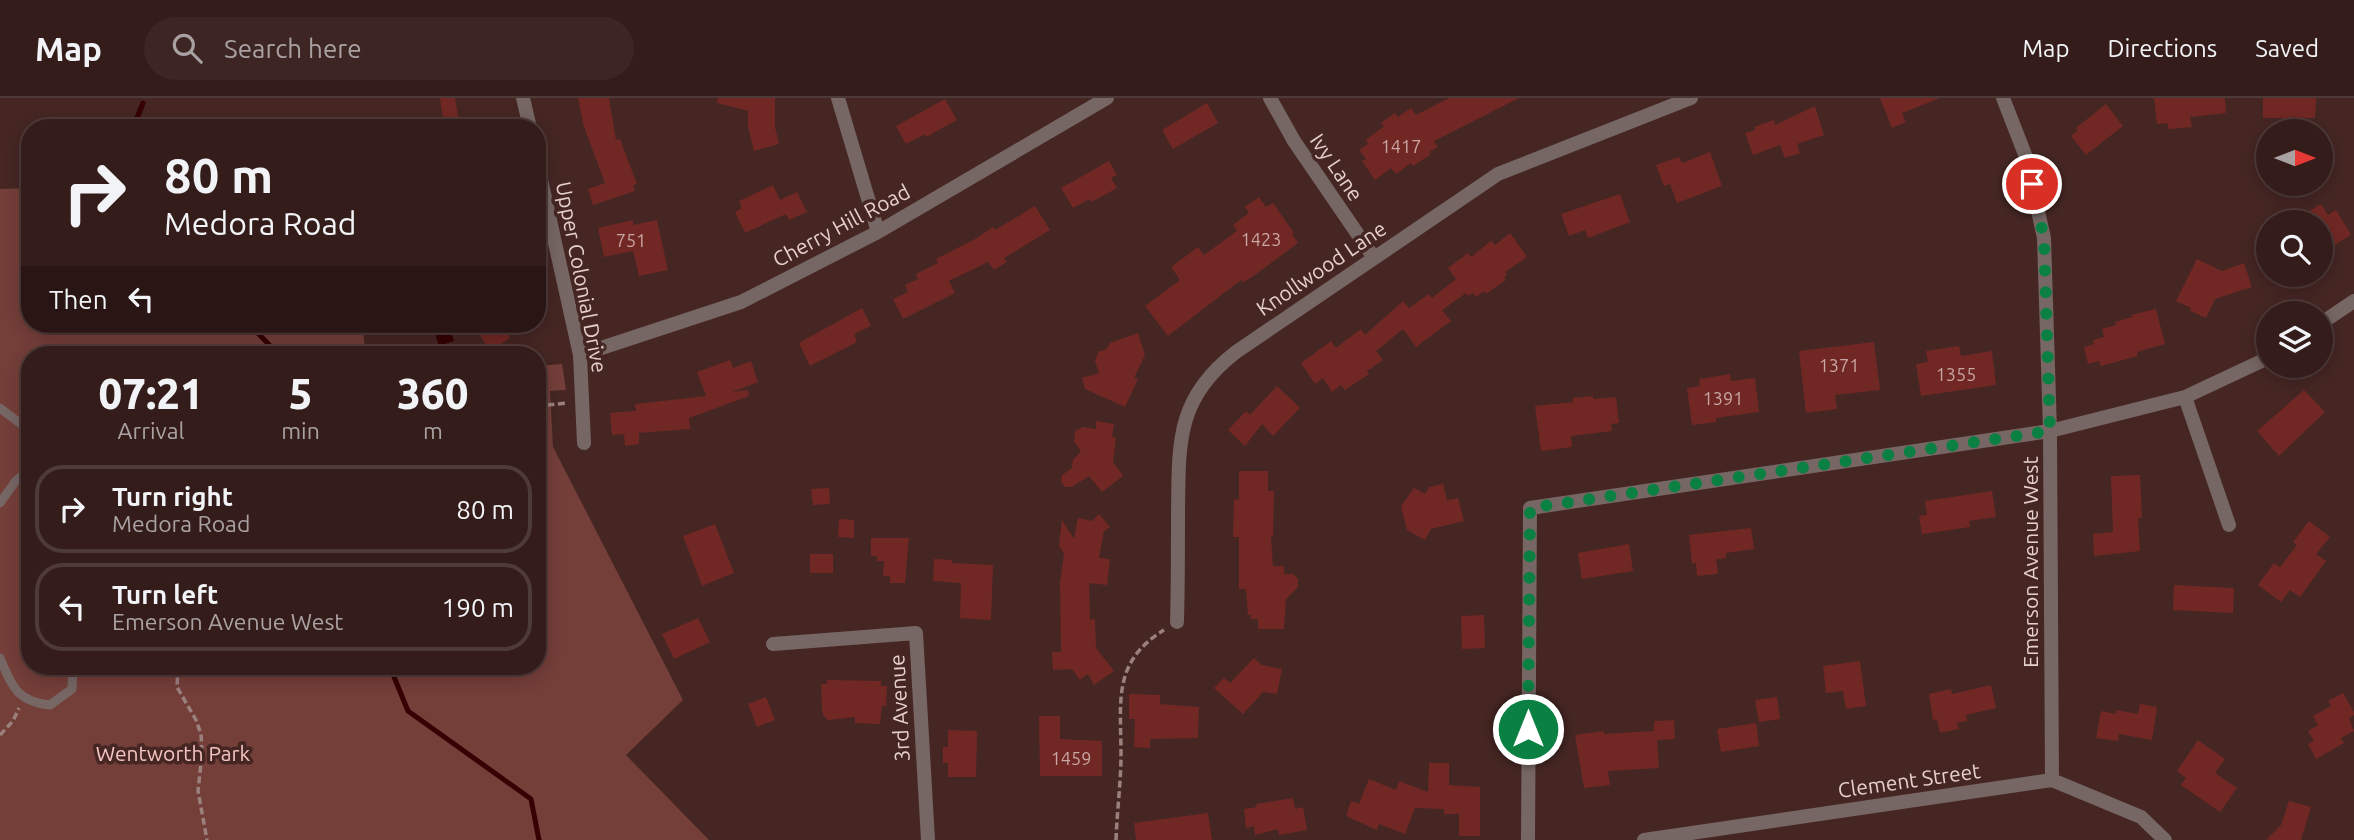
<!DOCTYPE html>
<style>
:root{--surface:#341c1a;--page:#3c2523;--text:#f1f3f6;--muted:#a9a1a2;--line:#4e3a39}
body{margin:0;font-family:Ubuntu,sans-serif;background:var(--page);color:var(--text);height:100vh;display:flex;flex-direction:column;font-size:26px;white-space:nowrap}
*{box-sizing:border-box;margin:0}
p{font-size:23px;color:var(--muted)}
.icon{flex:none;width:38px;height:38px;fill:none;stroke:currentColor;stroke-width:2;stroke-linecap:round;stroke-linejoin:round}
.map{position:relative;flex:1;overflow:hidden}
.sheet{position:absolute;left:21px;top:248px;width:525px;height:329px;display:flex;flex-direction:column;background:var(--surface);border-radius:28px;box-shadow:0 4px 18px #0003,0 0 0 2px var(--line)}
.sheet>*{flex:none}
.banner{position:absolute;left:21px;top:21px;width:525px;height:214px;border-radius:28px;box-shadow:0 4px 18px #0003,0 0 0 2px var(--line);background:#341c1a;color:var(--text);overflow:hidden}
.needle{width:46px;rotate:90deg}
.fabs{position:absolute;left:2256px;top:21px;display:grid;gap:14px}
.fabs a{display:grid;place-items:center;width:77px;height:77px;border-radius:50%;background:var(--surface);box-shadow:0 4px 18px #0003,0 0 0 2px var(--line);font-size:35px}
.pin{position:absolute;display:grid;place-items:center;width:60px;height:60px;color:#fff;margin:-30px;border:4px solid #fff;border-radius:50%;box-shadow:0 2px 7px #0007}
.me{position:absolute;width:77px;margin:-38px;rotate:0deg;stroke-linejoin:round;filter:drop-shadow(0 0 5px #0008)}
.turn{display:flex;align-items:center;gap:24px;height:147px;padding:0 28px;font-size:32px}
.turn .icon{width:91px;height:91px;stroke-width:2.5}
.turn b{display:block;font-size:49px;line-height:60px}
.then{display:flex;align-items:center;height:66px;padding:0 28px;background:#0003;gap:14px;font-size:26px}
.eta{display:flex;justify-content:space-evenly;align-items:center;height:119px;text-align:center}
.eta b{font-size:42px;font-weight:800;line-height:49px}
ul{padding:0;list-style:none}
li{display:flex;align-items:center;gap:21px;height:88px;margin:0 14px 10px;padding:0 14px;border:4px solid var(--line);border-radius:28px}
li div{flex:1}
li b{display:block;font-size:26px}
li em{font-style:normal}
header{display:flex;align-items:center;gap:42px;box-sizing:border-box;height:98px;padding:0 35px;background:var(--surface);border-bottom:2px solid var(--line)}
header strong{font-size:33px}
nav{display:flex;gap:38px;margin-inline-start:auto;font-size:24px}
.search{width:490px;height:63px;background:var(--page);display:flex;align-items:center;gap:18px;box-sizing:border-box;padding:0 24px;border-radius:38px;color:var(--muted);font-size:26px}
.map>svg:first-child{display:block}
.green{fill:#743e39}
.water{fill:#350102}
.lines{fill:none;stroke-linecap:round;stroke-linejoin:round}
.stream{stroke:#350102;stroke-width:5}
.building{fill:#712824}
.path{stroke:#9b817e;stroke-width:3.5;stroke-dasharray:7 3.5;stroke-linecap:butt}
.service{stroke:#766664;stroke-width:9}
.minor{stroke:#766664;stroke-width:14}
.route{stroke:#0b8043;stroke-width:12;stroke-dasharray:0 21.6}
.labels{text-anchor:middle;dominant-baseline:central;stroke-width:7;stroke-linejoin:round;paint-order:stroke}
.number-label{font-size:18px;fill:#c8a6a3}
.street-label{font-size:21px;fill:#e5d0cd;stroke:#452623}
.park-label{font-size:21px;fill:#f4c5c0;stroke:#452623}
</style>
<header>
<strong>Map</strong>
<div class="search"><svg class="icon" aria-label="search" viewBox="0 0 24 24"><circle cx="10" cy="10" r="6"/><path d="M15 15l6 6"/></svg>Search here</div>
<nav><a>Map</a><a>Directions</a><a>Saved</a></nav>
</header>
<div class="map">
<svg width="2354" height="742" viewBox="0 0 2354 742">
<rect width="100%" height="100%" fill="#452623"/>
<!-- green -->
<path class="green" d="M30,90V226H362L366,257H30V569H537V268L562,266L566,292L550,293L553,349L683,602L626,657L709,742H0V91Z"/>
<!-- water -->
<path class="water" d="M432,226H449L454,243L439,248Z"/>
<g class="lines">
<!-- stream -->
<path class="stream" d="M133,30L143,5
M249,226L279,257
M390,569L408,613L531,701L539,742"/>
</g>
<!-- building -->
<path class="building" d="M440,0H455L460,30H444Z
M578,0H609L616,42L620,41L637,86L633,87L635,93L593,107L588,91L605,85L584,29Z
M718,0H775V29L779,46L754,53L748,29V13L717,5Z
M1449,0H1519L1434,43L1438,49L1429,54L1431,56L1413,68L1411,65L1396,76L1391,70L1375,82L1362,63L1366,61L1359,52L1368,46L1366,42L1384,28L1381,25L1395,15L1398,19L1411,10L1416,17Z
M1880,0H1938V1L1902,15L1906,24L1892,30Z
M2154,0H2225L2226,15L2190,19L2192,29L2168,31V25L2157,26Z
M2263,0H2316L2315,20H2263Z
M945,1L957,22L926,39L925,36L906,46L896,28Z
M1207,5L1218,25L1173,51L1162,32Z
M2106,6L2123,28L2086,57L2071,38L2078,32L2076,30Z
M1815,8L1824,37L1797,46L1800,55L1785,60L1780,47L1753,57L1745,35L1755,32L1754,29L1774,22L1775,27Z
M1710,54L1722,88L1677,105L1670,86L1664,88L1656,67L1679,59L1682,65Z
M1109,63L1117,77L1111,80L1117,90L1092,104L1090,101L1073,110L1061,90Z
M773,87L780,102L797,94L807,114L789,122L786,116L745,135L735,114L742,110L739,103Z
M1620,96L1630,124L1588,140L1585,132L1569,138L1561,116Z
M1259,99L1266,109L1273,105L1294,135L1292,136L1298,145L1252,179L1243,184L1241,182L1168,238L1145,208L1180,182L1171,169L1198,149L1204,157L1237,133L1233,127L1249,115L1245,109Z
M2321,106L2328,117L2336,112L2351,137L2320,156V124H2291Z
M1035,108L1050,132L1004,160L1007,164L994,172L988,164L949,183L955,195L903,221L893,201L908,194L905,187L918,181L916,176L938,165L936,161L975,141L993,129L995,132Z
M633,122V127L657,122L668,172L639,178L633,153L604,159L598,130Z
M1510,135L1527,159L1505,174L1507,177L1504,180L1506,182L1486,196L1484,193L1476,199L1473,195L1468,198L1466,195L1442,212L1451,223L1416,249L1403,231L1376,253L1383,262L1367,273L1369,276L1345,292L1341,287L1332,294L1323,280L1315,286L1301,265L1312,257L1331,243L1336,250L1361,231L1365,237L1403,203L1409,210L1429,196L1432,200L1456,181L1448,170L1468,155L1471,159L1491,143L1495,147Z
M2197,161L2222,173L2244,165L2252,189L2215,201L2206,220L2190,213L2191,210L2176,203Z
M862,210L871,228L854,236L857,244L810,268L799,245Z
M2156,211L2165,246L2137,254L2138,258L2101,268L2099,263L2088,266L2084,249L2094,246L2093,242L2104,239L2102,231L2116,227L2115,224L2132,219L2131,217Z
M476,226H503L510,240L490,253L480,237Z
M1138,235L1145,257L1134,280L1138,281L1125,309L1085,291L1082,280L1099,275L1095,263L1099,253L1106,252L1110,245Z
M1874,244L1880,292L1835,297L1837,311L1806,315L1799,253Z
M1959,248L1961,258L1992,253L1996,287L1921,298L1916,266L1928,264L1926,253Z
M730,262L733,270L751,263L758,284L732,294L748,292L749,298L689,320L690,331L639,335V346L625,348L624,336L612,337L610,315L636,313L635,306L706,298L697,274Z
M1730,276L1731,283L1755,280L1759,314L1716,320V324L1692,327L1687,290L1700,288L1699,281Z
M1277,288L1300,310L1273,338L1262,326L1245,348L1228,332L1246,313L1250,317Z
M2304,292L2325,314L2279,358L2257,333Z
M1593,298V301L1616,299L1619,325L1611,326L1612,333L1571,338L1572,349L1541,353L1535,308L1573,304V300Z
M1096,323L1114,326L1112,339L1116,340L1113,364L1123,378L1102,394L1089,378L1072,389H1065L1061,383L1062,377L1072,370L1073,362L1081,353L1074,344L1075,333L1083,329L1096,331Z
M1239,373H1268V393H1274L1273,439H1271L1273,468H1284V476H1293L1298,481V489L1286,501L1284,531H1258V521H1251V517H1248L1246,491H1239V439H1233L1234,401L1239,402Z
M2140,377L2142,420H2138L2140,453L2094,458L2093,436L2113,434L2111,378Z
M1443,386L1447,402L1458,400L1464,423L1431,431L1425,442L1407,432L1401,408L1414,390L1425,396L1429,389Z
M829,390L830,406L813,407L811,391Z
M1992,393L1996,419L1969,423L1970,429L1922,436L1919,418L1927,417L1925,403Z
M1099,416L1110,429L1104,433L1099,460L1110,461L1107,487L1089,485L1090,522L1095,521L1096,550L1114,573L1094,587L1088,576L1080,582L1072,571L1053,572L1052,554H1061L1060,486L1064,455L1059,448L1062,422L1074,441L1078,420L1092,423Z
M839,421L854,422V440L838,439Z
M2309,423L2330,439L2316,456L2326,463L2300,499L2290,492L2281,504L2258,487L2274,465L2280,469L2297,447L2293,444Z
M715,426L734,475L702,488L683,438Z
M1751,430L1754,451L1726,455V460L1716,461L1718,476L1697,478L1696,465L1692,466L1689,437Z
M871,440H909L905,485H890V478H883L884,463H877V458H871Z
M1629,446L1633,473L1582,481L1578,455Z
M810,456H833V475H810Z
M934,461L952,462V465L993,467L991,522L960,520L961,485L933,483Z
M2174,487L2234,490L2233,515L2173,512Z
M1484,517L1485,550L1462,551L1461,518Z
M698,520L710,544L674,561L662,536Z
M1254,560L1262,567L1282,571L1277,596L1263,594L1243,616L1214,590L1224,580L1230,585Z
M1860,563L1866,608L1846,611L1843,593L1826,595L1823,568Z
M827,582L881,583V588H887L886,608H882L880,626L855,625V619L828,622L823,617L822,612L821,586H827Z
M1991,587L1996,610L1966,617L1967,623L1957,625L1959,631L1940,635L1937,621L1933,622L1929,596L1951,591L1952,596Z
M2343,595L2354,614V617L2349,620L2354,633L2341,640L2344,645L2316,661L2308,646L2314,643L2308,633L2318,627L2313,618L2331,608L2328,603Z
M1129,596L1160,597V606L1199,609L1198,640L1150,641V650L1134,649L1135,621H1129Z
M766,599L775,622L757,629L748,606Z
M1777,599L1780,621L1759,624L1755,602Z
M2140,606L2157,609L2152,642L2119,636L2118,643L2096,640L2101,613L2115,616L2116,612L2138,616Z
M1039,618H1060V641L1102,643V678H1040Z
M1674,622L1675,641L1657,642L1659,670L1608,673L1610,687L1584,690L1575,637L1604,633V636L1654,633V623Z
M1756,625L1759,648L1721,654L1717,631Z
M948,632L977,633L976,679H948V665H943V649H948Z
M2198,642L2225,661L2215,675L2237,690L2220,714L2181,687L2186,680L2177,673Z
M1429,665H1449V687L1480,689V738H1459V716H1444V711L1415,710L1405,736L1379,726L1377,732L1346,718L1351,703L1359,706L1369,681L1396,692L1399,683L1428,694Z
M1293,700L1295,711L1303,709L1307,732L1279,737L1278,731L1255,737L1254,728L1246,730L1244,711L1257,709L1256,706Z
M2289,703L2311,709L2301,742H2266L2281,727Z
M1208,715L1212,742H1136L1134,725Z"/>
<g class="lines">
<!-- path -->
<path class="path" d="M22,308L30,313
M537,308L567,305
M178,569L177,589L196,622L201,636L202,656L198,693L207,742
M0,637L13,623L19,610
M1116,742C1117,713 1121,684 1121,656C1121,603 1112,564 1164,532"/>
<!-- service -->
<path class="service" d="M0,310L30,333
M0,405L15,384L30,371
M0,560C12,588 16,603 50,607L72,591L73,569"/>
<!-- minor -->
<path class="minor" d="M523,0L530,30
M838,0L878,134
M1270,0L1294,43L1374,160
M2003,0L2026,59L2044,140L2050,333L2052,682
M537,64L580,257L584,345
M2320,226L2354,203
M580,257L741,204L878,134L1107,0
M2185,299L2229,427
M1177,524C1178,488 1178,452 1178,416C1179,346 1175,301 1236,254L1498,76L1691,0
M773,546L916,535L928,742
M1528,742L1530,410L2050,333L2185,299L2268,260
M1644,742L2052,682L2141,719L2165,742"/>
</g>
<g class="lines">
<!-- route -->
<path class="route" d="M1528,631L1530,410L2050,333L2044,140L2032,86"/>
</g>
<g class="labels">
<!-- number labels -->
<g class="number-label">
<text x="1401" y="48">1417</text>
<text x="1261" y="141">1423</text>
<text x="631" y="142">751</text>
<text x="1839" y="267">1371</text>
<text x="1956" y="276">1355</text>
<text x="1723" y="300">1391</text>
<text x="1071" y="660">1459</text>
</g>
<!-- street labels -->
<g class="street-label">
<text transform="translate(1337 69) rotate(56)">Ivy Lane</text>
<text transform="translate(841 127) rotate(-28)">Cherry Hill Road</text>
<text transform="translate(1321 170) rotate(-34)">Knollwood Lane</text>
<text transform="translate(582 179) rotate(79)">Upper Colonial Drive</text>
<text transform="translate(2030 464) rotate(-90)">Emerson Avenue West</text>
<text transform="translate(899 610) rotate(-93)">3rd Avenue</text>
<text transform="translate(1909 682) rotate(-8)">Clement Street</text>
</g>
<!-- park labels -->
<g class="park-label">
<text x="173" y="655">Wentworth Park</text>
</g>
</g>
</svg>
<div class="fabs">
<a><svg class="needle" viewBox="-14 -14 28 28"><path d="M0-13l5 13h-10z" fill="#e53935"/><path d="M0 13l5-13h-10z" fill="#a9a1a2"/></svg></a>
<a><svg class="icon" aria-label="search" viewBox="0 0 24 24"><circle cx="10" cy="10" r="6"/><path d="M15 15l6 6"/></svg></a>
<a><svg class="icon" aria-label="layers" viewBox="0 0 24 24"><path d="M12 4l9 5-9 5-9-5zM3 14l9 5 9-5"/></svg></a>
</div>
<div class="pin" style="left:2032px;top:86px;background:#d93025"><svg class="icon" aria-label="arrive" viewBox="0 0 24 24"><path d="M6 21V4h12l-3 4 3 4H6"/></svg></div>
<svg class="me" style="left:1528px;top:631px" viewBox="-20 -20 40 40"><circle r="17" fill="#0b8043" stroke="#fff" stroke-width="3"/><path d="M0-11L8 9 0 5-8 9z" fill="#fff"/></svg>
<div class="banner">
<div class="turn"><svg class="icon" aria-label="right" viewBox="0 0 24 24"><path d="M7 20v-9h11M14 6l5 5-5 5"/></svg><div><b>80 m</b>Medora Road</div></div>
<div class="then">Then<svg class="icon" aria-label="left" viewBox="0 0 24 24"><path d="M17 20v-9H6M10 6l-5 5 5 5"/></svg></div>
</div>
<section class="sheet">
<div class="eta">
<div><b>07:21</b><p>Arrival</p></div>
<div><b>5</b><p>min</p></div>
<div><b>360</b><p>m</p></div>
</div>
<ul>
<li><svg class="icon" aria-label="right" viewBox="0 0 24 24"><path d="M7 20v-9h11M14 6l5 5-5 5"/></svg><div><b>Turn right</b><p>Medora Road</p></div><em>80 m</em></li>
<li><svg class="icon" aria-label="left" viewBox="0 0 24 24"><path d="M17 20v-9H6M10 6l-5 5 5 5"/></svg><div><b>Turn left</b><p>Emerson Avenue West</p></div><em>190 m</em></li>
</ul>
</section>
</div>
